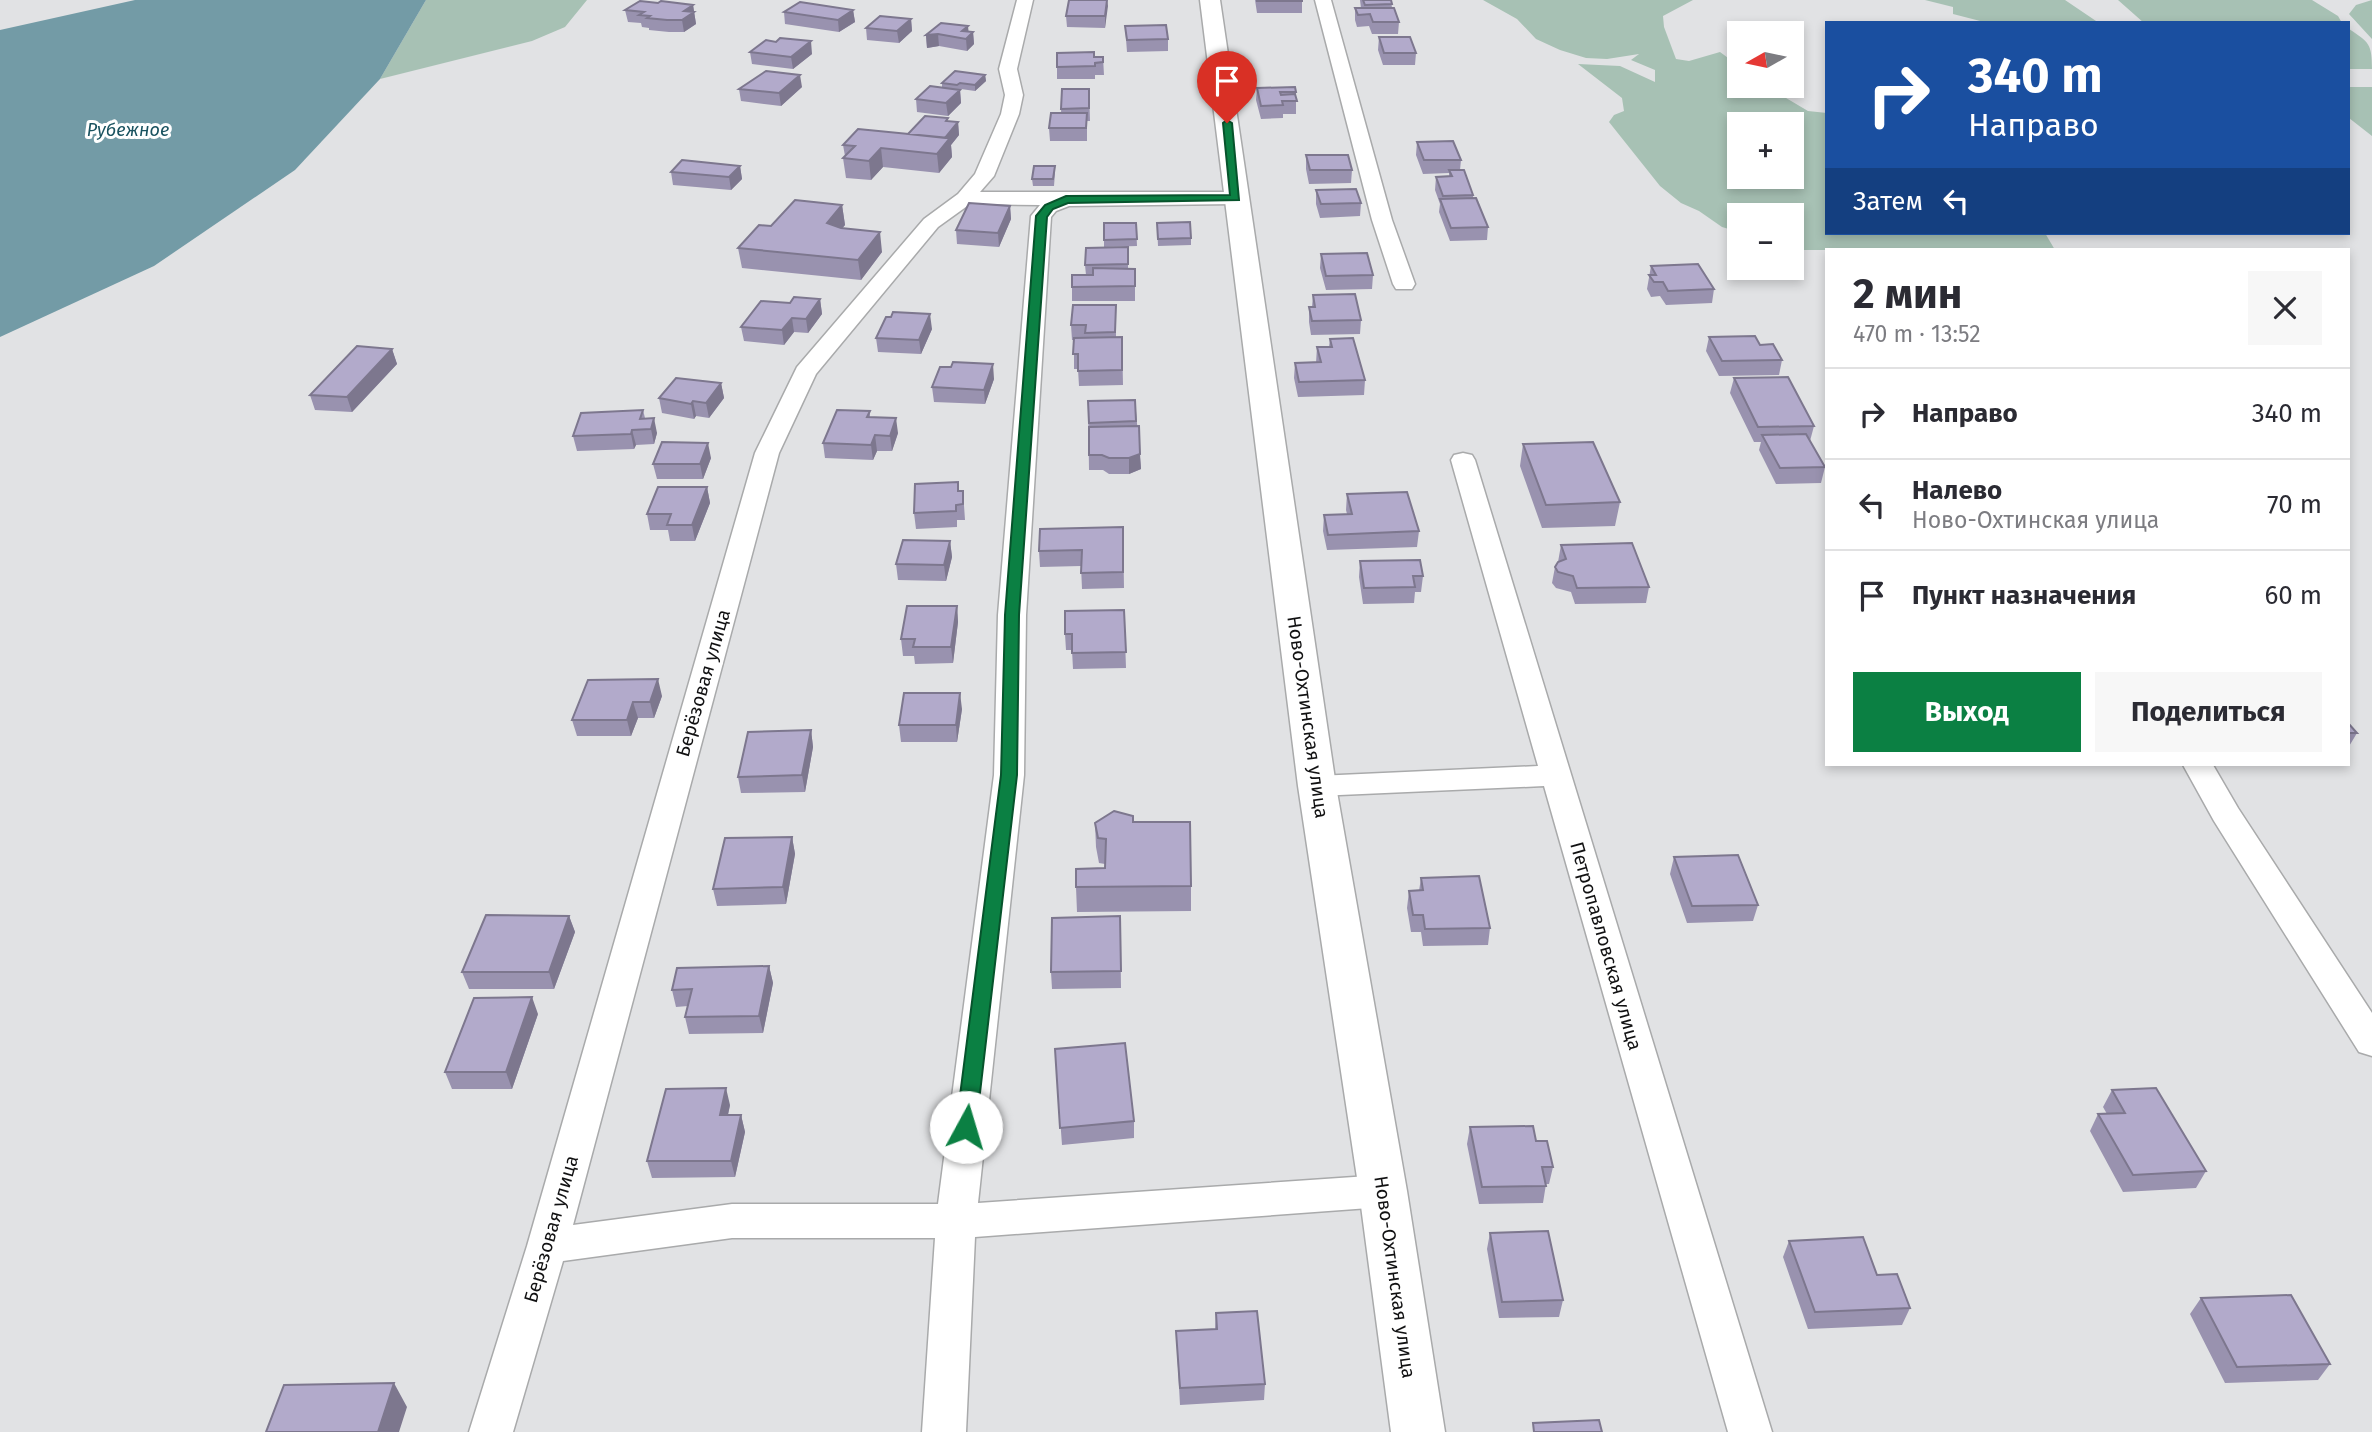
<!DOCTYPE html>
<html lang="ru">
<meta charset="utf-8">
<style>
:root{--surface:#fff;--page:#f7f7f7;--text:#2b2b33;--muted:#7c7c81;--line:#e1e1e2;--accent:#0b8043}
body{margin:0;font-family:"Fira Sans",sans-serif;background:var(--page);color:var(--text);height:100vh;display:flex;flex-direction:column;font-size:26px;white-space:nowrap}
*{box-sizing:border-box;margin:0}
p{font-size:23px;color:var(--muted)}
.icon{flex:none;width:38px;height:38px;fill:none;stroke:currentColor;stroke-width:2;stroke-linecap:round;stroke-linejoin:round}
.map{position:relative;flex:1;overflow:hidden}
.sheet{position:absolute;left:1825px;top:248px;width:525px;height:518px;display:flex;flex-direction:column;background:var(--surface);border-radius:0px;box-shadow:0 4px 10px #0003}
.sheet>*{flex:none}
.guide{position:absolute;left:1825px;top:21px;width:525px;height:214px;border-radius:0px;box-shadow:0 4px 10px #0003;background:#1a4fa0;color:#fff;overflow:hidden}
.needle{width:46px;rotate:261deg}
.fabs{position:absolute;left:1727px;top:21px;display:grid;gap:14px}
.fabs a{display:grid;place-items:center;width:77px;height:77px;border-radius:0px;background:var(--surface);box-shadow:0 4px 10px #0003;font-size:35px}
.pin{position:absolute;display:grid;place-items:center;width:60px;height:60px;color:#fff;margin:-72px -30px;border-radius:50% 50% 50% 0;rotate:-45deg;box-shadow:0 0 7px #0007}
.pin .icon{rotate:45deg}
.me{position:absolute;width:77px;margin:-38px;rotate:6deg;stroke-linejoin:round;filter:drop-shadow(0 0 5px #0008)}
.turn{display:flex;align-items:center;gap:24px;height:147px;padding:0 28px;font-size:32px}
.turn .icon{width:91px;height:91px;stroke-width:2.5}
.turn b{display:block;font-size:49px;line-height:60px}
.then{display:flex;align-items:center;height:66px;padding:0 28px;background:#0003;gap:14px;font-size:26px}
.round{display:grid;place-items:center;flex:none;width:74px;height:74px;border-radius:0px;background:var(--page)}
.summary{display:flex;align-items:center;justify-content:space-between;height:119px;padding:0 28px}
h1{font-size:42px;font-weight:700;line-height:52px}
.button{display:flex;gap:14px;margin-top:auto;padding:14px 28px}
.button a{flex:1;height:80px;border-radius:0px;background:var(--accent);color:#fff;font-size:28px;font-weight:700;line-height:80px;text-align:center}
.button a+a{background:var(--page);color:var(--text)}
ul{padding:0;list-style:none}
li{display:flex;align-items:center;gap:21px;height:91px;padding:0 28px;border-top:2px solid var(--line)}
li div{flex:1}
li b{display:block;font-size:26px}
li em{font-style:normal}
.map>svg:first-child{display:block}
.green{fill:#a7c1b4;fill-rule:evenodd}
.water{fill:#739ba6}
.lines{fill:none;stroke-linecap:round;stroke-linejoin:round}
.minor-casing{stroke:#a9aaab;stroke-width:3}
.tertiary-casing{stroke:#a9aaab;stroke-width:3}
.minor{fill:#fff;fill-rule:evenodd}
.tertiary{fill:#fff;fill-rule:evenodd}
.wall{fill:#9992af}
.shaded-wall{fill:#7d778e}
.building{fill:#b2aacb;stroke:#7d778e;stroke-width:2}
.route{fill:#0b8043;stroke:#07532c;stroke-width:2}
.labels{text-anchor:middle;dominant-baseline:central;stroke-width:6;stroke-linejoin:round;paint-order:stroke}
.far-water-label{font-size:18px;font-style:italic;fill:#1a5360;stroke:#fff}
.street-label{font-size:19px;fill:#111112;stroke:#fff}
</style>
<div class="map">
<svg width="2372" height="1432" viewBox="0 0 2372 1432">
<rect width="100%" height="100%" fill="#e1e2e4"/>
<!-- green -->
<path class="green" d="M426,0H587L565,27L532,41L380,79Z
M1483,0H1693L1663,16L1664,27L1676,59L1689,61L1720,52L1739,66L1740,86H1766L1808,111L1827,113V233H2045L2055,250H1792V215H1740L1739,232L1722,227L1699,211L1681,203L1660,186L1609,122L1614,115L1624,111L1622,98L1578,64L1620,66L1655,82V70L1631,60L1639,54L1607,59L1586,58L1560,50L1536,39L1517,19ZM1740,124H1792V177H1740Z
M1925,0H2065L2099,23H1988L1953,14V7Z
M2118,0H2312L2338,16L2342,23H2144Z
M2372,0V39L2349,14L2356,5Z
M2349,29C2369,42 2372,44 2372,69H2349Z
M2349,87H2372V136L2349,118Z"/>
<!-- water -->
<path class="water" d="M135,0H426L380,79L295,170L154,266L0,337V30Z"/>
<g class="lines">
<!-- minor casing -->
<g class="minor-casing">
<path id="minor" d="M1017,0H1033L1017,69L1023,95L1019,114L994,176L980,192H1235L1245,198L1235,204L1069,206L1056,211L1051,217L1026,615L1024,775L978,1203L1383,1175L1397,1179L1402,1191L1397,1203L1383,1207L975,1237L966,1432H922L935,1238H732L563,1261L513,1432H469L527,1246L755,453L797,367L924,219L958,194L975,174L1001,114L1005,95L999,69ZM970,204L1040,205L1031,216L998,615L994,775L938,1204H732L573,1225L779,453L816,374L938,227Z
M1315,0H1331L1392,220L1415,284L1412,289H1396L1393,284L1372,220Z
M1463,453L1472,455L1475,460L1772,1432H1728L1544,786L1317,796L1306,793L1301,786L1306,779L1317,776L1538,766L1451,460L1454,455Z
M2183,765H2213L2238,808L2372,1013V1056L2359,1052L2214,821Z"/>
</g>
<!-- tertiary casing -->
<g class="tertiary-casing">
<path id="tertiary" d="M1200,0H1220L1336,786L1407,1191L1445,1432H1391L1359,1191L1298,786Z"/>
</g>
<!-- minor -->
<use href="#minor" class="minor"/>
<!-- tertiary -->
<use href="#tertiary" class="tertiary"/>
</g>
<!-- wall -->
<path class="wall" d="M1069,0H1107L1105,28L1067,27L1066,16Z
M1255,0H1302V13H1257Z
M1360,0H1391L1392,8L1399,22L1398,34H1372L1369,26L1357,27L1355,20V8H1361Z
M658,3L693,5L696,24L684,32H669L649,30V28L642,27L641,23L628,22L625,10Z
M853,10L855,22L839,32L785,24L784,12Z
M911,19L912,31L899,43L867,40L866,28Z
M968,26V32H973L974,44L967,51L939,46L927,48L926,35Z
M1125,26L1168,39V51L1127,52Z
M1379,37L1416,53L1415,65H1383L1378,50Z
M750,52L812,54L793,69L752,64Z
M1094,57H1103L1104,75H1095V79H1057V67Z
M985,75L986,81L975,91L961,89L960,90L961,103L948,116L917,112L916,99L942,88V83Z
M802,87L781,106L741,101L739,89Z
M1257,88L1296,92V114H1283V118L1261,119L1256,100Z
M1062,89H1089L1090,121H1087V141H1050L1049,128L1061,113Z
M949,122H958L959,135L951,145L952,157L939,173L883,167L871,180L846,178L843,158L845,156L843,145L908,134Z
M1417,142L1461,160L1460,170L1473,195V198L1488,227L1487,240L1450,241L1439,212L1440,204L1435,190L1436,177L1449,176V173L1423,174L1416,155Z
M1306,155L1352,170L1351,183L1309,184L1306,169Z
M740,166L742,179L731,190L673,185L671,172Z
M1055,173L1054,186H1033L1032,179Z
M1316,190L1361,203L1360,216L1320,218L1316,204Z
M842,205L845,225L842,228L882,252L861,280L742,268L738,248L771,226Z
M1010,206L1011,219L999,247L957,244L956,230Z
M1104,223H1136L1137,246L1104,247Z
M1157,223L1191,238V245L1158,246Z
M1128,247V269H1135V301H1072V287L1086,275L1085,265Z
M1321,254L1373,275L1372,289L1326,290L1320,268Z
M1651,266L1714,289L1712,303L1666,305L1660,296L1651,297L1647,289Z
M1313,295L1361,320L1360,334L1311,335L1309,322V307H1312Z
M820,299L822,314L808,333L794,332L784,345L744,341L741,327L790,303Z
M1116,305V338L1122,337L1123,385L1079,386L1078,369H1074V340H1072L1071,325Z
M932,329L921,354L878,352L876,338Z
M1709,337L1760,345L1782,360L1779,375L1719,376L1706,351Z
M1330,339L1365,380L1364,395L1298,397L1294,378L1295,363H1316L1317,347H1329Z
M392,349L397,364L352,412L315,410L310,395Z
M951,367L994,379L985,404L934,402L932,387Z
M1734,378L1814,426L1810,441L1825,467L1821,483L1776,484L1759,450L1761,442H1754L1730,393Z
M721,383L724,398L709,418L696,416L694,419L662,413L659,398Z
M1135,400L1141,469L1129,474H1109L1103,470H1089L1088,401Z
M643,410L645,418L657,433L654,444L636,445L634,449L577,451L573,436Z
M870,411V417L898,433L892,451H877L873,460L825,458L823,443Z
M1523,444L1620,502L1615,526L1542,528L1520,466Z
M711,458L703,479H657L653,464Z
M958,482L959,491H963L965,520H957V527L916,529L914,513Z
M707,487L710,503L695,541H670L668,530H650L647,514Z
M1347,494L1419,531L1417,547L1327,550L1323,531L1324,515L1347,514L1346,510Z
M1123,527L1124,588L1082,589L1081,566L1040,567L1039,551Z
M950,541L952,557L946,581L898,580L896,564Z
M1561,545L1649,587L1646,603L1575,604L1571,592L1556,588L1552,583L1555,567L1558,562Z
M1360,561L1423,576L1421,592H1415L1414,603L1363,604L1359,577Z
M957,606L958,622L953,663L915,664L914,656H903L901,639Z
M1124,610L1126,668L1073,669L1072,650H1066L1065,634Z
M588,680L662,696L654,718H638L631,736H577L572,720Z
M962,709L957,742H901L899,725Z
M2348,723L2357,733L2348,748Z
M811,730L813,747L805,792L741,793L738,777Z
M1133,822L1191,886V911L1077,912L1076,887L1105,868V864L1099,863L1096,847L1095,823Z
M792,837L795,854L786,904L717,906L713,889Z
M1674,857L1758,905L1753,921L1687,923L1670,874Z
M1421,878L1490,928L1488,945L1423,946L1421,932H1411L1407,908L1409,891H1419Z
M569,916L575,932L554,989H469L462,972Z
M1120,916L1121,988L1052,989L1051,972Z
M769,966L773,983L763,1033L689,1034L685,1017L688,1006L676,1007L672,990Z
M538,1014L512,1089H452L445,1072Z
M1055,1049L1134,1121V1138L1062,1145Z
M2112,1090L2206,1171L2196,1188L2123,1192L2090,1131L2098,1114H2107L2103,1107Z
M730,1105L728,1115H741L745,1132L735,1177L652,1178L647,1161Z
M1470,1127L1536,1141L1553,1167L1549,1184H1546L1543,1203L1479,1204L1467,1144Z
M1490,1233L1563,1300L1559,1317L1499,1318L1487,1249Z
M1789,1241L1910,1308L1902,1325L1808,1329L1783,1257Z
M2201,1298L2330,1364L2318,1380L2225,1383L2190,1314Z
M1216,1313L1265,1384L1264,1400L1180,1405L1176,1331L1215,1329Z"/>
<!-- shaded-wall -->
<path class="shaded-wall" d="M1107,0L1108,6L1105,28V16Z
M693,5L696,24L684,32L682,20L684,11Z
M853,10L855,22L839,32L838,20Z
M911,19L912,31L899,43L897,31Z
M968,26L969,36L973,32L974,44L967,51L966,39L962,31Z
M938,34L939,46L927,48L926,35Z
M811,41L812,54L793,69L791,57Z
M800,75L802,87L781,106L779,93Z
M985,75L986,81L975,91V85Z
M960,90L961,103L948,116L946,103Z
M958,122L959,135L951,145L952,157L939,173L937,154L945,138Z
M881,148L883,167L871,180L869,161Z
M740,166L742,179L731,190L729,177Z
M842,205L845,225L830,243L827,223Z
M1010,206L1011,219L999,247L998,233Z
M880,232L882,252L861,280L858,260Z
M820,299L822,314L808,333L806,319Z
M930,314L932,329L921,354L919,340Z
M792,318L794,332L784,345L782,330Z
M392,349L397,364L352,412L347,397Z
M993,364L994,379L985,404L984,390Z
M721,383L724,398L709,418L706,403Z
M693,401L696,416L694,419L691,404Z
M654,418L657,433L654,444L651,429Z
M896,418L898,433L892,451L890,436Z
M632,430L636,445L634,449L631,434Z
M875,435L877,451L873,460L871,445Z
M708,443L711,458L703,479L700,464Z
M1140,454L1141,469L1129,474V458Z
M707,487L710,503L695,541L692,525Z
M950,541L952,557L946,581L944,565Z
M957,606L958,622L953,663L951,647Z
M658,679L662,696L654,718L650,702Z
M960,693L962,709L957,742L956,725Z
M633,702L638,718L631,736L627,720Z
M811,730L813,747L805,792L802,775Z
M792,837L795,854L786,904L783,887Z
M569,916L575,932L554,989L549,972Z
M769,966L773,983L763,1033L759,1016Z
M532,997L538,1014L512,1089L506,1072Z
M726,1088L730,1105L724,1132L720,1115Z
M741,1115L745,1132L735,1177L731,1161Z
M394,1383L407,1407L399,1432H378Z"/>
<!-- building -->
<path class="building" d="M1069,0H1107L1105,16H1066Z
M1257,0H1302V1H1257Z
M1363,0H1391L1392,4L1365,5Z
M640,1L658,3L661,1L693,5L684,11L694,12L682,20H667L647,18L650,16L639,15L644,12L625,10Z
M800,2L853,10L838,20L784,12Z
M1355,8H1394L1399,22H1373L1370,14L1358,15Z
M880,16L911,19L897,31L866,28Z
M941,23L968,26L962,31L973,32L966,39L938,34L926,35Z
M1166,25L1168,39L1127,40L1125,26Z
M1379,37H1410L1416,53H1384Z
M780,38L811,41L791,57L750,52L766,40L776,42Z
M1094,52V57H1103V62L1095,63V66L1057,67V53Z
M766,71L800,75L779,93L739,89Z
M955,71L985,75L975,85L960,83L957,85L942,83Z
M930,86L960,90L946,103L916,99Z
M1295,87L1296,92H1280L1281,95L1295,94L1297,101H1282L1283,105L1261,106L1257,88Z
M1062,89H1089V108L1061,109Z
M1051,113H1087L1086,128H1049Z
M925,116L948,118L946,121L958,122L945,138L908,134Z
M858,129L950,138L937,154L881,148L869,161L843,158L855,146L843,145Z
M1453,141L1461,160H1424L1417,142Z
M1306,155H1348L1352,170H1310Z
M682,160L740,166L729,177L671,172Z
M1034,166H1055L1053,179H1032Z
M1449,170H1464L1473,195L1443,196L1436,177L1452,176Z
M1356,189L1361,203L1321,204L1316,190Z
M1476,198L1488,227L1451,228L1440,199Z
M795,200L842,205L827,223L841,228L880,232L858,260L738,248L759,225L771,226Z
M969,203L1010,206L998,233L956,230Z
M1190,222L1191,238L1158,239L1157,223Z
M1104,223H1136L1137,239L1104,240Z
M1128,247V264L1085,265L1086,248Z
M1367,253L1373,275L1326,276L1321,254Z
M1698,264L1714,289L1668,291L1663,282H1654L1649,275H1656L1651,266Z
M1093,268L1135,269V286L1072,287V275H1093Z
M1355,294L1361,320L1312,321L1309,307H1315L1313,295Z
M794,297L820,299L806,319L792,318L782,330L741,327L761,301L790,303Z
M1073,305H1116L1115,332L1085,333L1086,325H1071Z
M893,312L930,314L919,340L876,338L886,317H891Z
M1755,336L1760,345L1773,344L1782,360L1722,361L1709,337Z
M1122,337V370L1078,371V354H1073L1074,338Z
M1353,338L1365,380L1299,382L1295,363L1321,362L1317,347H1332L1330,339Z
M357,346L392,349L347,397L310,395Z
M953,362L993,364L984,390L932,387L940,367H951Z
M1788,377L1814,426L1758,427L1734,378Z
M676,378L721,383L706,403L693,401L691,404L659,398Z
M1135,400L1136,421L1089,423L1088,401Z
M643,410L640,419L654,418L651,429L632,430L631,434L573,436L581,413Z
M837,410L870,411L867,417L896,418L890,436L875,435L871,445L823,443Z
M1139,426L1140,454L1129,458H1109L1102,455H1089V427Z
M1806,434L1825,467L1780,468L1762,435Z
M662,442L708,443L700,464H653Z
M1593,442L1620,502L1546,505L1523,444Z
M958,482V491H963V504L956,505V511L914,513L915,484Z
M658,487H707L692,525H667L671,514H647Z
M1407,492L1419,531L1328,535L1324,515L1352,514L1347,494Z
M1123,527V572L1081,573L1082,550L1039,551L1040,529Z
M903,540L950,541L944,565L896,564Z
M1632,543L1649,587L1577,588L1573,576L1558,572L1555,567L1558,562L1566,559L1561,545Z
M1420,560L1423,576H1413L1415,587L1364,588L1360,561Z
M907,606H957L951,647H913L915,639H901Z
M1124,610L1126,652L1072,653V634H1065V611Z
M658,679L650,702H633L627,720H572L588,680Z
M904,693H960L956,725H899Z
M2348,723L2357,733H2348Z
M811,730L802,775L738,777L748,732Z
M1114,811L1133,816V822H1190L1191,886L1076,887V869L1105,868L1106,839L1098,838L1095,823Z
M792,837L783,887L713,889L725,838Z
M1738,855L1758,905L1692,906L1674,857Z
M1479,876L1490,928L1425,929L1423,915H1413L1409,891L1423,890L1421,878Z
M486,915L569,916L549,972H462Z
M1120,916L1121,971L1051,972L1052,918Z
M769,966L759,1016L685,1017L692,989L672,990L677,968Z
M532,997L506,1072H445L474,998Z
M1125,1043L1134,1121L1060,1128L1055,1049Z
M726,1088L720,1115H741L731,1161H647L666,1089Z
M2156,1088L2206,1171L2133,1175L2098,1114L2125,1113L2112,1090Z
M1533,1126L1536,1141H1547L1553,1167H1542L1546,1186L1482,1187L1470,1127Z
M1548,1231L1563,1300L1502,1302L1490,1233Z
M1863,1237L1877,1275L1897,1274L1910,1308L1815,1312L1789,1241Z
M2291,1295L2330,1364L2237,1367L2201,1298Z
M1257,1311L1265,1384L1180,1388L1176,1331L1217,1329L1216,1313Z
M394,1383L378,1432H266L284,1385Z
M1599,1420L1602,1432H1534L1533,1423Z"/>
<!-- route -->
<path class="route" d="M1227,120L1232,123L1239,200L1068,203L1053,209L1047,217L1019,615L1017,775L976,1127L973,1133L966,1136L959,1133L956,1127L1001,775L1005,615L1036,216L1045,205L1066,196L1230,195L1223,123Z"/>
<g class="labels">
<!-- far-water labels -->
<g class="far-water-label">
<text x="128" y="130">Рубежное</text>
</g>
<!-- street labels -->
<g class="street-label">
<text transform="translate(703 683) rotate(-74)">Берёзовая улица</text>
<text transform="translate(1308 717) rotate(82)">Ново-Охтинская улица</text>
<text transform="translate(1606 946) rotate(74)">Петропавловская улица</text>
<text transform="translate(551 1229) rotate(-74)">Берёзовая улица</text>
<text transform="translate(1395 1277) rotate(82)">Ново-Охтинская улица</text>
</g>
</g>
</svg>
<div class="fabs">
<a><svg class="needle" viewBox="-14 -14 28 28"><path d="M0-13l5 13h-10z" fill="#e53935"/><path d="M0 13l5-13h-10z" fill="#7c7c81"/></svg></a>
<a>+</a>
<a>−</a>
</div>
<div class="pin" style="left:1227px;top:123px;background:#d93025"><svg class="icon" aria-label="arrive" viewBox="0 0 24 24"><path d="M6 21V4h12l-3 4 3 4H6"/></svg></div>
<svg class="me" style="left:966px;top:1127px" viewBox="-20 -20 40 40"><circle r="19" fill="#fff"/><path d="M0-13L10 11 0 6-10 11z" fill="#0b8043"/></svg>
<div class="guide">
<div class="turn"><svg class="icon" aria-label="right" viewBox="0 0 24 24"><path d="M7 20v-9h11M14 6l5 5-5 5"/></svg><div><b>340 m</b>Направо</div></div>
<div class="then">Затем<svg class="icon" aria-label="left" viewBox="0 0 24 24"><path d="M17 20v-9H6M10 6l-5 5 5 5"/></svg></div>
</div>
<section class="sheet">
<div class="summary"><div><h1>2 мин</h1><p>470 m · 13:52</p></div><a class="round"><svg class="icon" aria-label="close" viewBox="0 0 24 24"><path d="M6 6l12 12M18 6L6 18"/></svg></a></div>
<ul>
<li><svg class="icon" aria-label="right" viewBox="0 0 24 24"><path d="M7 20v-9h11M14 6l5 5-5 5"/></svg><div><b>Направо</b></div><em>340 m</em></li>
<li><svg class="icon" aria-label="left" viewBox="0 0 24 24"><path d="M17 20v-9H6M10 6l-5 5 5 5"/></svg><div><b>Налево</b><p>Ново-Охтинская улица</p></div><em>70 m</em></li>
<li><svg class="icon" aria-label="arrive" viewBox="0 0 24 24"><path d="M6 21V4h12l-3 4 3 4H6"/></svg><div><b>Пункт назначения</b></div><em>60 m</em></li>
</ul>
<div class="button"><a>Выход</a><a>Поделиться</a></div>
</section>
</div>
